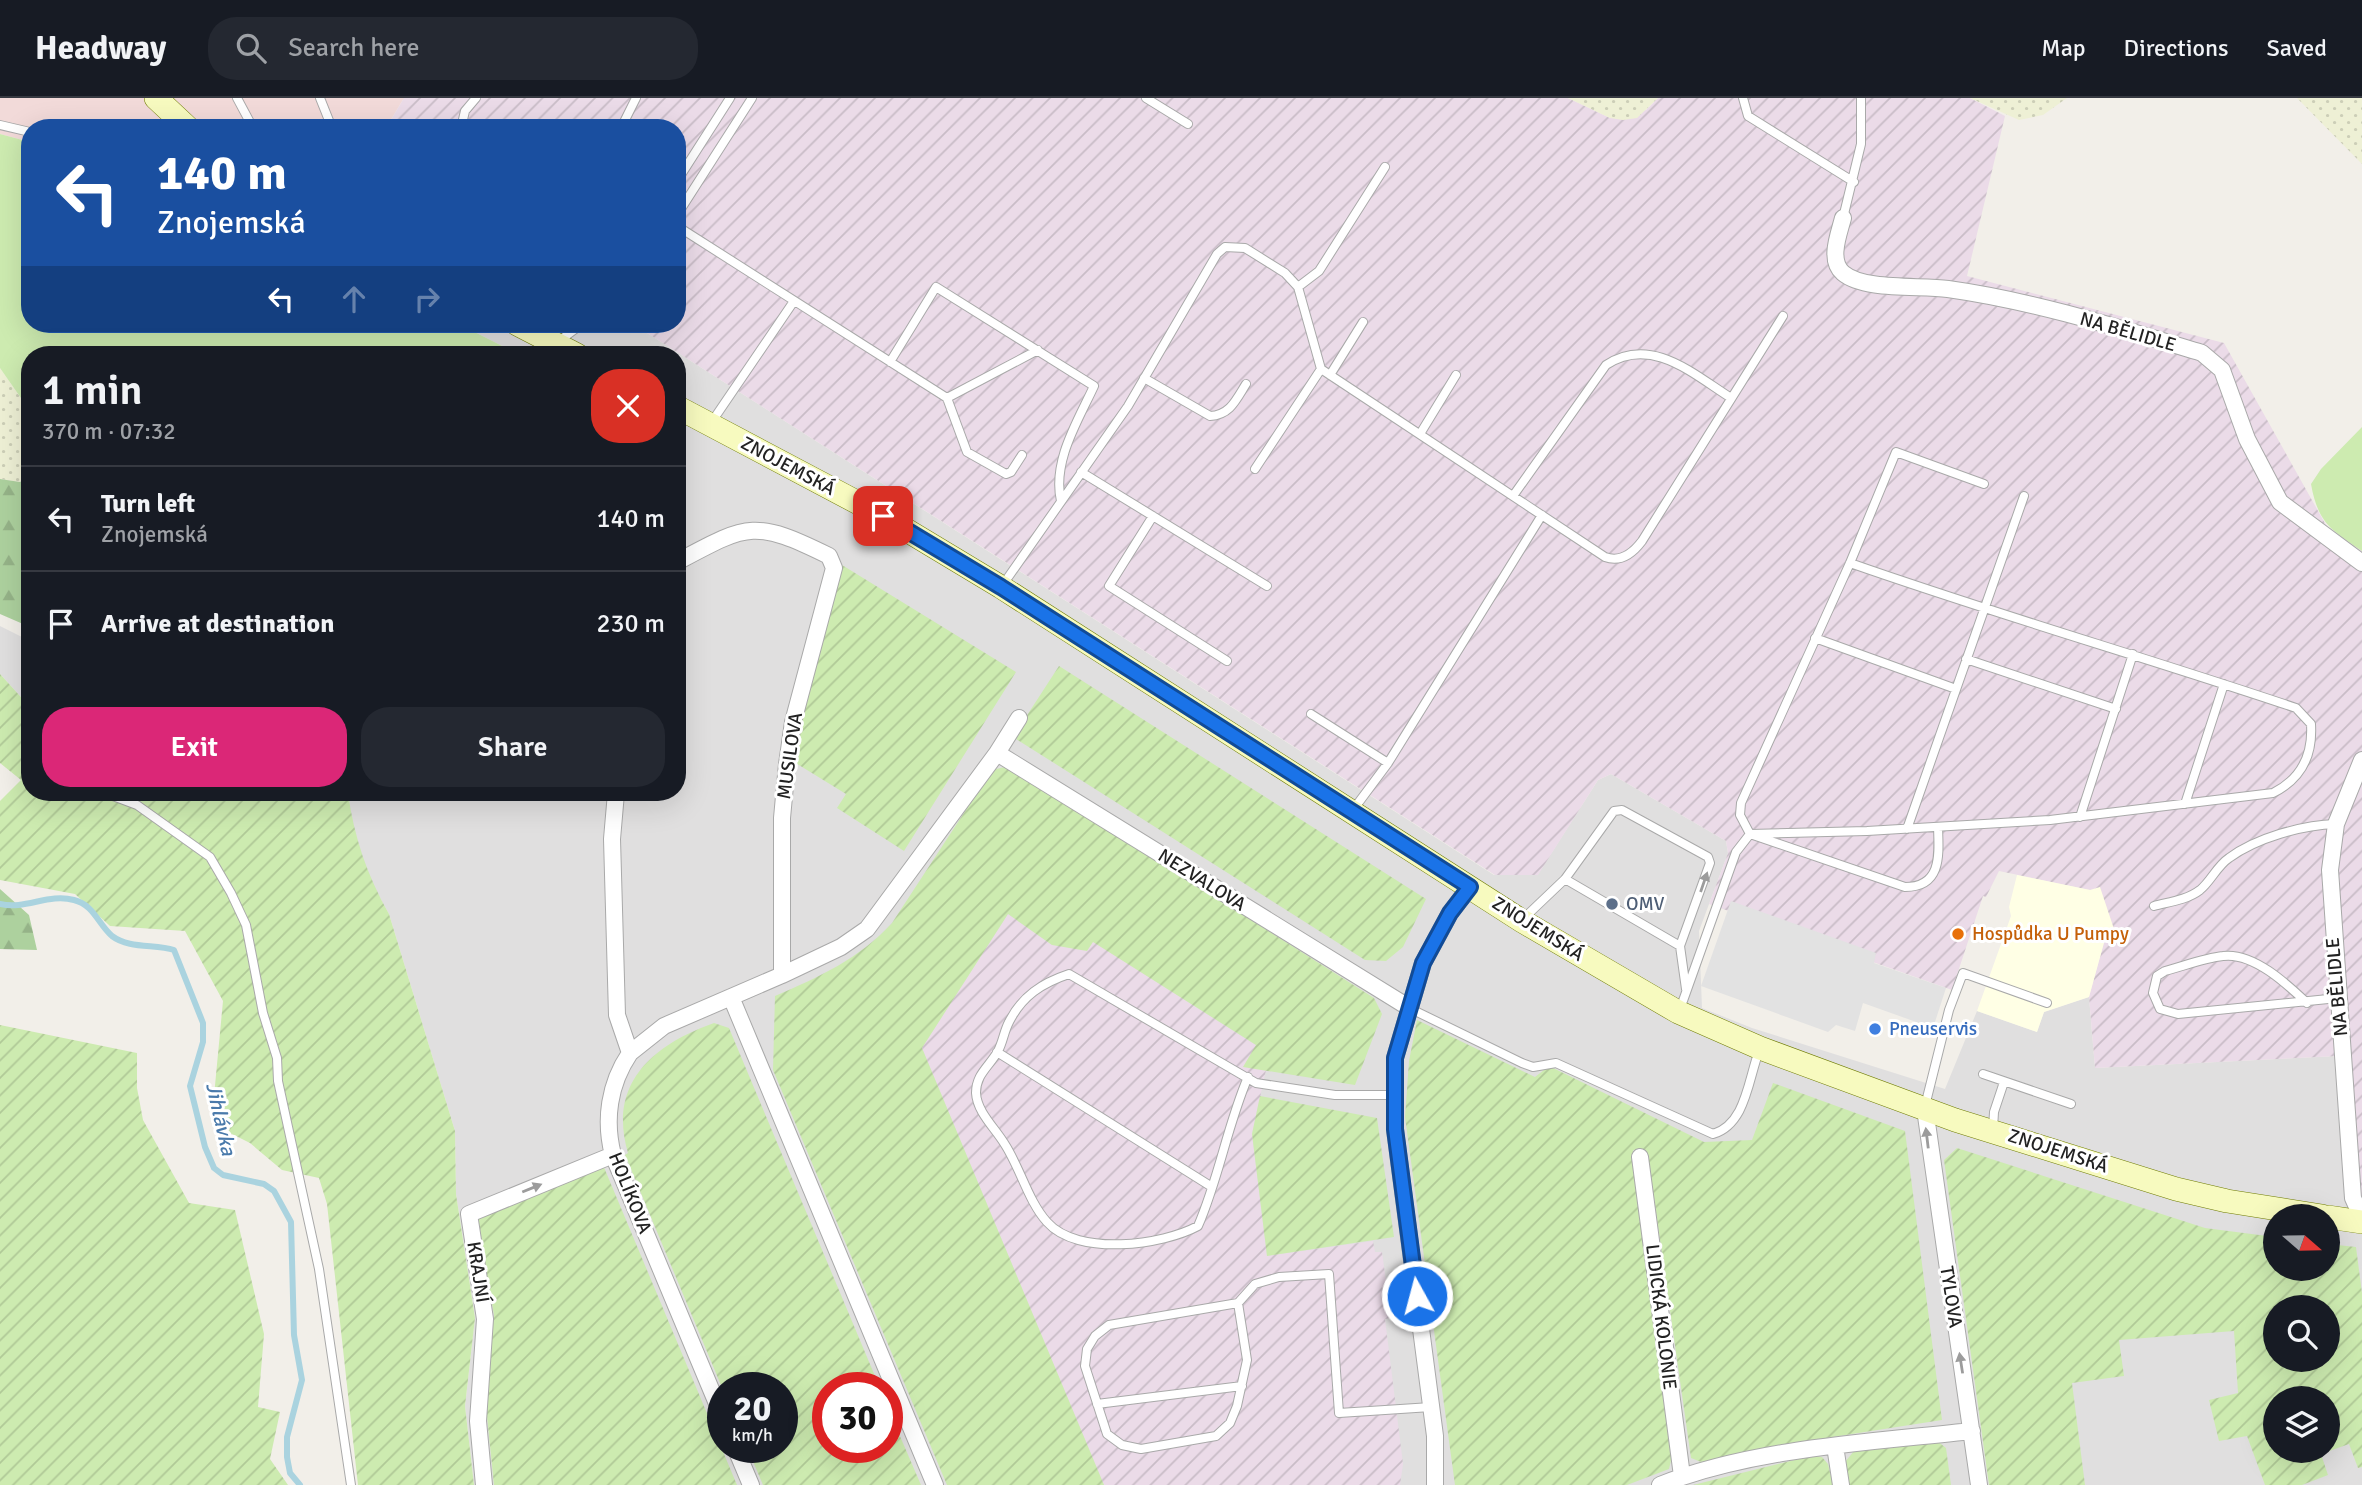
<!DOCTYPE html>
<meta charset="utf-8">
<style>
:root{--surface:#171b24;--page:#242831;--text:#f1f3f6;--muted:#9ea1a6;--line:#363941;--accent:#db2777}
body{margin:0;font-family:Signika,sans-serif;background:var(--page);color:var(--text);height:100vh;display:flex;flex-direction:column;font-size:26px;white-space:nowrap}
*{box-sizing:border-box;margin:0}
p{font-size:23px;color:var(--muted)}
.icon{flex:none;width:38px;height:38px;fill:none;stroke:currentColor;stroke-width:2;stroke-linecap:round;stroke-linejoin:round}
.map{position:relative;flex:1;overflow:hidden}
.side{position:absolute;left:21px;top:248px;width:665px;height:455px;display:flex;flex-direction:column;background:var(--surface);border-radius:28px;box-shadow:0 7px 28px #0002}
.side>*{flex:none}
.top-card{position:absolute;left:21px;top:21px;width:665px;height:214px;border-radius:28px;box-shadow:0 7px 28px #0002;background:#1a4fa0;color:#fff;overflow:hidden}
.needle{width:46px;rotate:110deg}
.controls{position:absolute;left:2263px;top:1106px;display:grid;gap:14px}
.controls a{display:grid;place-items:center;width:77px;height:77px;border-radius:50%;background:var(--surface);box-shadow:0 7px 28px #0002;font-size:35px}
.speed{position:absolute;left:707px;top:1274px;display:flex;gap:14px;font-size:35px;font-weight:700;text-align:center}
.speed>*{display:grid;place-content:center;width:91px;height:91px;border-radius:50%;background:var(--surface);box-shadow:0 7px 28px #0002;line-height:1}
.speed small{font-size:18px;font-weight:400}
.speed .limit{border:10px solid #d22;background:#fff;color:#111}
.pin{position:absolute;display:grid;place-items:center;width:60px;height:60px;color:#fff;margin:-30px;border-radius:14px;box-shadow:0 4px 10px #0006}
.me{position:absolute;width:77px;margin:-38px;rotate:353deg;stroke-linejoin:round;filter:drop-shadow(0 0 5px #0008)}
.turn{display:flex;align-items:center;gap:24px;height:147px;padding:0 21px;font-size:32px}
.turn .icon{width:91px;height:91px;stroke-width:2.5}
.turn b{display:block;font-size:49px;line-height:60px}
.lanes{display:flex;align-items:center;height:66px;padding:0 21px;background:#0003;justify-content:center;gap:35px;direction:ltr}
.lanes .off{opacity:.35}
.round{display:grid;place-items:center;flex:none;width:74px;height:74px;border-radius:28px;background:var(--page)}
.summary{display:flex;align-items:center;justify-content:space-between;height:119px;padding:0 21px}
h1{font-size:42px;font-weight:600;line-height:52px}
.cta{display:flex;gap:14px;margin-top:auto;padding:14px 21px}
.cta a{flex:1;height:80px;border-radius:28px;background:var(--accent);color:#fff;font-size:28px;font-weight:600;line-height:80px;text-align:center}
.cta a+a{background:var(--page);color:var(--text)}
ul{padding:0;list-style:none}
li{display:flex;align-items:center;gap:21px;height:105px;padding:0 21px;border-top:2px solid var(--line)}
li div{flex:1}
li b{display:block;font-size:26px}
li em{font-style:normal}
header{display:flex;align-items:center;gap:42px;box-sizing:border-box;height:98px;padding:0 35px;background:var(--surface);border-bottom:2px solid var(--line)}
header strong{font-size:33px}
nav{display:flex;gap:38px;margin-inline-start:auto;font-size:24px}
.search{width:490px;height:63px;background:var(--page);display:flex;align-items:center;gap:18px;box-sizing:border-box;padding:0 24px;border-radius:28px;color:var(--muted);font-size:26px}
.map>svg:first-child{display:block}
.residential{fill:#e0dfdf;fill-rule:evenodd}
.commercial{fill:#f2dad9}
.industrial{fill:url(#industrial-furrows)}
.education{fill:#ffffe5}
.farmland{fill:url(#farmland-dots)}
.grass{fill:#cdebb0}
.forest{fill:url(#forest-firs)}
.garden{fill:url(#garden-furrows);fill-rule:evenodd}
.parking{fill:#e2e2e2}
.lines{fill:none;stroke-linecap:round;stroke-linejoin:round}
.stream{stroke:#aad3df;stroke-width:6}
.lane-casing{stroke:#a9a9a9;stroke-width:10}
.street-casing{stroke:#a9a9a9;stroke-width:18}
.secondary-casing{stroke:#707d05;stroke-width:24}
.lane{stroke:#fff;stroke-width:8}
.street{stroke:#fff;stroke-width:16}
.secondary{stroke:#f7fabf;stroke-width:23}
.oneway{fill:#9c9c9c}
.route-casing{stroke:#114b97;stroke-width:18}
.route{stroke:#1a73e8;stroke-width:12}
.service-dot{fill:#5c6f8a;stroke:#fff;stroke-width:2.5}
.food-dot{fill:#e8710a;stroke:#fff;stroke-width:2.5}
.shop-dot{fill:#3f7fe0;stroke:#fff;stroke-width:2.5}
.labels{text-anchor:middle;dominant-baseline:central;stroke-width:6;stroke-linejoin:round;paint-order:stroke}
.street-label{font-size:19px;fill:#222;stroke:#fff}
.service-label{font-size:19px;fill:#4e5e75;stroke:#fff;text-anchor:start}
.food-label{font-size:19px;fill:#c56008;stroke:#fff;text-anchor:start}
.shop-label{font-size:19px;fill:#366cbe;stroke:#fff;text-anchor:start}
.water-label{font-size:21px;font-style:italic;fill:#4a7aab;stroke:#fff}
</style>
<header>
<strong>Headway</strong>
<div class="search"><svg class="icon" aria-label="search" viewBox="0 0 24 24"><circle cx="10" cy="10" r="6"/><path d="M15 15l6 6"/></svg>Search here</div>
<nav><a>Map</a><a>Directions</a><a>Saved</a></nav>
</header>
<div class="map">
<svg width="2362" height="1387" viewBox="0 0 2362 1387">
<defs>
<pattern id="industrial-furrows" width="10" height="10" patternUnits="userSpaceOnUse" patternTransform="scale(1.75)"><rect width="10" height="10" fill="#ebdbe8"/><path d="M-1 1l2-2M0 10L10 0M9 11l2-2" fill="none" stroke="#c9bcc7"/></pattern>
<pattern id="farmland-dots" width="8" height="8" patternUnits="userSpaceOnUse" patternTransform="scale(1.75)"><rect width="8" height="8" fill="#eef0d5"/><path d="M2 2h.1M6 6h.1" fill="none" stroke="#ccceb7" stroke-width="1.8" stroke-linecap="round"/></pattern>
<pattern id="forest-firs" width="22" height="20" patternUnits="userSpaceOnUse" patternTransform="scale(1.75)"><rect width="22" height="20" fill="#add19e"/><path d="M5 1l3.5 6h-7zM16 11l3.5 6h-7z" fill="#95b388"/></pattern>
<pattern id="garden-furrows" width="10" height="10" patternUnits="userSpaceOnUse" patternTransform="scale(1.75)"><rect width="10" height="10" fill="#cdebb0"/><path d="M-1 1l2-2M0 10L10 0M9 11l2-2" fill="none" stroke="#b0c997"/></pattern>
</defs>
<rect width="100%" height="100%" fill="#f2efe9"/>
<!-- residential -->
<path class="residential" d="M459,226H633L1494,777L1538,776L1598,682L1611,676L1726,743L1728,755L1699,833L1702,910L1752,930L1945,991L1977,913L2037,934L2044,914L2089,899L2095,970L2339,958L2362,1109V1387H474L465,1308L475,1220L456,1096L455,1033L389,816L372,786L353,734L348,695H677V257H520ZM2275,1118H2328V1171H2275ZM2275,1209H2328V1262H2275ZM723,1290H782V1349H723ZM828,1290H887V1349H828ZM2275,1300H2328V1353H2275Z
M0,528L30,543V609L0,576Z"/>
<!-- commercial -->
<path class="commercial" d="M0,0H404L386,30H30V44L0,36Z"/>
<!-- industrial -->
<path class="industrial" d="M404,0H1568L1610,20L1646,12L1658,0H1970L2005,18L1967,178L2224,245L2327,429L2362,453V1107L2339,958L2095,970L2089,899L2105,841L2090,792L1999,773L1986,799L1983,798L1952,892L1709,806L1728,755L1726,743L1611,676L1598,682L1538,777H1495L633,226H677V30H386Z
M1008,816L1052,847L1093,843L1257,948L1244,968L1266,972L1252,1036L1267,1158L1373,1143L1375,1154H1382L1391,1220L1385,1221L1403,1366L1400,1387H1104L922,950Z"/>
<!-- education -->
<path class="education" d="M2017,777L2090,792L2100,789L2114,831L2110,842L2105,841L2089,899L2044,914L2037,934L1977,913L2011,818L2009,809Z"/>
<!-- farmland -->
<path class="farmland" d="M1568,0H1658L1637,20L1623,22L1610,20Z
M1970,0H2067L2043,17L2019,22Z
M2297,0H2362V66Z
M0,270L30,313V377L20,384L0,381Z"/>
<!-- grass -->
<path class="grass" d="M0,36L30,44V226H459L520,257H30V313L0,270Z
M2362,329V453C2331,432 2318,425 2311,386L2321,371Z"/>
<!-- forest -->
<path class="forest" d="M30,377V529L0,516V381L20,384Z
M0,791L29,817L37,852L0,851Z"/>
<!-- garden -->
<path class="garden" d="M842,467L1016,574L904,753L837,710L846,696L794,664L807,596Z
M1059,568L1426,801L1403,849L1386,863L1365,862L1013,639Z
M0,576L30,609V695H348C354,739 367,777 389,816L455,1033L456,1096L475,1220L465,1308L474,1387H358L327,1106L319,1080L282,1072L250,1045L224,1032L214,998L223,903L185,833L110,828L75,796L0,782V703L21,682L0,665Z
M1009,668L1374,900L1382,916L1355,987L1243,969L1256,947L1093,844L1087,853L1052,847L1008,816L922,950L1104,1387H947L773,972L775,898C819,879 859,861 892,825L992,672Z
M1417,922L1535,979L1549,968L1704,1044L1752,1042L1773,985L1905,1033L1942,1322L1794,1345L1701,1364L1691,1360L1648,1058L1633,1052L1673,1354L1669,1371L1627,1387H1455L1405,1019L1409,963Z
M714,925L729,930L880,1290H828V1349H887V1308L921,1387H763L747,1349H782V1290L723,1292L625,1057L628,1055C607,984 655,946 714,925Z
M0,927L137,955V990L143,1022L189,1105L235,1112L264,1236L258,1309L280,1314L270,1361L288,1387H0Z
M1260,998L1377,1020L1394,1139L1267,1158L1252,1036Z
M1957,1050L2205,1130L2275,1139V1171H2328V1146L2356,1149L2362,1195V1369L2358,1370L2349,1346L2321,1356L2328,1377L2302,1387H2265L2247,1338L2219,1343L2209,1302L2238,1295L2234,1233L2119,1242L2124,1278L2072,1285L2085,1387H1989L1944,1062ZM2328,1209V1262H2275V1209ZM2328,1300V1353H2275V1300Z
M603,1067L737,1387H494L485,1299L494,1217L477,1122Z
M1936,1342L1946,1350L1951,1387H1848L1845,1364L1854,1353Z
M1811,1358L1822,1359L1828,1366L1833,1387H1693Z"/>
<!-- parking -->
<path class="parking" d="M1731,803L1876,855L1874,865L1946,890L1933,930L1863,905L1855,933L1836,927L1828,934L1701,888Z"/>
<g class="lines">
<!-- stream -->
<path class="stream" d="M0,806C26,812 48,795 74,802C94,807 98,826 112,838C129,851 155,846 174,852L203,925V944L190,988L205,1049L214,1070L223,1077L264,1086L274,1093L291,1124L294,1237L302,1282L287,1339V1359L290,1375L300,1387"/>
<!-- lane casing -->
<g class="lane-casing">
<path id="lane" d="M237,0L252,28
M320,0L332,30
M1146,0L1188,26
M1743,0L1748,18L1854,84
M0,27L30,34
M461,30L465,13L476,0
M621,30L636,0
M677,83L730,0
M677,117L752,0
M1843,120L1861,46V0
M677,128L947,300
M1298,189L1319,173L1385,69
M559,243L582,226
M890,264L936,189L1094,288C1078,323 1052,363 1061,403
M1330,277L1363,224
M1144,280L1210,318C1230,317 1236,302 1246,286
M711,325L794,203
M1420,336L1456,277
M1022,357L1011,374L1006,376L967,354L947,300L1038,252
M1255,371L1321,271L1605,459C1621,465 1633,455 1642,443L1783,218
M1081,374L1267,488
M1513,398L1606,267C1651,237 1693,276 1731,300
M1153,418L1109,488L1227,563
M1002,488L1128,308L1217,156L1225,149L1245,150L1285,175L1298,189L1321,271
M1815,540L1956,591
M1966,561L2116,611
M1311,616L1388,665
M105,695L137,707L210,759L231,795L246,827L263,915L277,960L278,983L319,1171L351,1387
M2185,706L2224,586
M1353,712L1388,665L1542,417
M2080,719L2133,556
M1938,729C1939,757 1942,789 1905,789L1750,736L1740,717L1741,705L1850,465L1896,354L1984,386
M1907,731L2024,398
M1750,736L1867,733L2050,722L2273,695C2301,681 2313,658 2311,626L2296,610C2148,560 1998,517 1850,465
M1565,781L1614,713L1622,712L1708,759L1710,765L1680,848
M2154,808C2169,804 2187,802 2200,792C2211,783 2217,768 2229,760C2256,740 2302,727 2336,726
M1523,821L1565,781L1680,848L1686,891
M2307,905C2287,886 2253,854 2223,858C2204,860 2184,868 2165,873L2157,878L2153,895L2160,911L2178,916L2338,900
M1409,910L1522,965L1533,969L1556,965L1713,1036C1746,1026 1748,982 1759,953
M1679,914L1736,754L1750,736
M997,954L1212,1089
M1983,976L2071,1006
M1248,979C1227,1028 1219,1080 1198,1128C1163,1147 1078,1159 1047,1124C1028,1103 1020,1069 1004,1045C995,1030 977,1014 976,995C976,976 989,969 998,953C1003,944 1004,933 1009,924C1022,898 1042,885 1069,876L1256,985L1335,997H1393
M1925,1008L1949,912L1963,875L2047,905
M1993,1031L1994,1014L2004,984
M1238,1205L1247,1262L1237,1308L1230,1325L1216,1338L1141,1351L1122,1347L1107,1336L1085,1268L1087,1251L1095,1238L1109,1227L1238,1205L1255,1186L1279,1179L1329,1176L1339,1315L1431,1309
M1097,1306L1242,1288"/>
</g>
<!-- street casing -->
<g class="street-casing">
<path id="street" d="M1843,120C1839,136 1828,162 1843,175C1864,193 1920,187 1948,191C2034,203 2119,230 2202,255L2222,272L2247,341L2280,404L2362,465
M997,655L1408,909
M2362,662L2336,726L2330,772L2353,1100L2362,1120
M616,695L612,741L617,917L630,955C609,986 604,1022 613,1057L723,1320
M782,877L841,849L867,831L997,655L1019,620
M731,899L935,1387
M630,955L664,928L782,877V720L787,666L793,624L834,470L829,458C754,421 748,426 677,464
M1925,1011L1979,1387
M1640,1059L1682,1378
M1835,1348L1841,1387
M735,1349L751,1387
M484,1387L478,1323L485,1221L469,1116L613,1057
M1435,1387V1338L1395,1032V960L1423,865L1450,815L1470,789
M1660,1387C1754,1350 1872,1344 1972,1333"/>
</g>
<!-- secondary casing -->
<g class="secondary-casing">
<path id="secondary" d="M156,0L188,30
M517,226L577,257
M677,309L883,418L1001,489L1522,823L1678,914L1760,950L1955,1022L2176,1091L2227,1103L2322,1118
M2328,1119L2362,1124"/>
</g>
<!-- lane -->
<use href="#lane" class="lane"/>
<!-- street -->
<use href="#street" class="street"/>
<!-- secondary -->
<use href="#secondary" class="secondary"/>
</g>
<!-- one-way arrows -->
<defs><path id="oneway-solid" d="M-6-.8H1V-3.2L6.5 0L1 3.2V.8H-6Z" transform="scale(1.75)"/></defs>
<g class="oneway">
<use href="#oneway-solid" transform="translate(1704 784) rotate(-71)"/>
<use href="#oneway-solid" transform="translate(1927 1040) rotate(-97)"/>
<use href="#oneway-solid" transform="translate(532 1090) rotate(-22)"/>
<use href="#oneway-solid" transform="translate(1961 1265) rotate(-99)"/>
</g>
<g class="lines">
<!-- route casing -->
<g class="route-casing">
<path id="route" d="M883,418L1001,489L1470,789L1450,815L1423,865L1395,960V1031L1417,1198"/>
</g>
<!-- route -->
<use href="#route" class="route"/>
</g>
<!-- markers -->
<circle class="service-dot" cx="1612" cy="806" r="7"/>
<circle class="food-dot" cx="1958" cy="836" r="7"/>
<circle class="shop-dot" cx="1875" cy="931" r="7"/>
<g class="labels">
<!-- street labels -->
<g class="street-label">
<text transform="translate(2128 234) rotate(16)">NA BĚLIDLE</text>
<text transform="translate(788 368) rotate(28)">ZNOJEMSKÁ</text>
<text transform="translate(790 658) rotate(-82)">MUSILOVA</text>
<text transform="translate(1202 782) rotate(32)">NEZVALOVA</text>
<text transform="translate(1538 831) rotate(32)">ZNOJEMSKÁ</text>
<text transform="translate(2337 889) rotate(-95)">NA BĚLIDLE</text>
<text transform="translate(2058 1053) rotate(18)">ZNOJEMSKÁ</text>
<text transform="translate(630 1095) rotate(68)">HOLÍKOVA</text>
<text transform="translate(478 1174) rotate(81)">KRAJNÍ</text>
<text transform="translate(1951 1199) rotate(81)">TYLOVA</text>
<text transform="translate(1661 1219) rotate(83)">LIDICKÁ KOLONIE</text>
</g>
<!-- service labels -->
<g class="service-label">
<text x="1626" y="806">OMV</text>
</g>
<!-- food labels -->
<g class="food-label">
<text x="1972" y="836">Hospůdka U Pumpy</text>
</g>
<!-- shop labels -->
<g class="shop-label">
<text x="1889" y="931">Pneuservis</text>
</g>
<!-- water labels -->
<g class="water-label">
<text transform="translate(221 1021) rotate(77)">Jihlávka</text>
</g>
</g>
</svg>
<div class="controls">
<a><svg class="needle" viewBox="-14 -14 28 28"><path d="M0-13l5 13h-10z" fill="#e53935"/><path d="M0 13l5-13h-10z" fill="#9ea1a6"/></svg></a>
<a><svg class="icon" aria-label="search" viewBox="0 0 24 24"><circle cx="10" cy="10" r="6"/><path d="M15 15l6 6"/></svg></a>
<a><svg class="icon" aria-label="layers" viewBox="0 0 24 24"><path d="M12 4l9 5-9 5-9-5zM3 14l9 5 9-5"/></svg></a>
</div>
<div class="speed"><div>20<small>km/h</small></div><div class="limit">30</div></div>
<div class="pin" style="left:883px;top:418px;background:#d93025"><svg class="icon" aria-label="arrive" viewBox="0 0 24 24"><path d="M6 21V4h12l-3 4 3 4H6"/></svg></div>
<svg class="me" style="left:1417px;top:1198px" viewBox="-20 -20 40 40"><circle r="17" fill="#1a73e8" stroke="#fff" stroke-width="3"/><path d="M0-11L8 9 0 5-8 9z" fill="#fff"/></svg>
<div class="top-card">
<div class="turn"><svg class="icon" aria-label="left" viewBox="0 0 24 24"><path d="M17 20v-9H6M10 6l-5 5 5 5"/></svg><div><b>140 m</b>Znojemská</div></div>
<div class="lanes"><svg class="icon" aria-label="left" viewBox="0 0 24 24"><path d="M17 20v-9H6M10 6l-5 5 5 5"/></svg><svg class="icon off" aria-label="ahead" viewBox="0 0 24 24"><path d="M12 20V5M6 11l6-6 6 6"/></svg><svg class="icon off" aria-label="right" viewBox="0 0 24 24"><path d="M7 20v-9h11M14 6l5 5-5 5"/></svg></div>
</div>
<section class="side">
<div class="summary"><div><h1>1 min</h1><p>370 m · 07:32</p></div><a class="round" style="background:#d93025;color:#fff"><svg class="icon" aria-label="close" viewBox="0 0 24 24"><path d="M6 6l12 12M18 6L6 18"/></svg></a></div>
<ul>
<li><svg class="icon" aria-label="left" viewBox="0 0 24 24"><path d="M17 20v-9H6M10 6l-5 5 5 5"/></svg><div><b>Turn left</b><p>Znojemská</p></div><em>140 m</em></li>
<li><svg class="icon" aria-label="arrive" viewBox="0 0 24 24"><path d="M6 21V4h12l-3 4 3 4H6"/></svg><div><b>Arrive at destination</b></div><em>230 m</em></li>
</ul>
<div class="cta"><a>Exit</a><a>Share</a></div>
</section>
</div>
